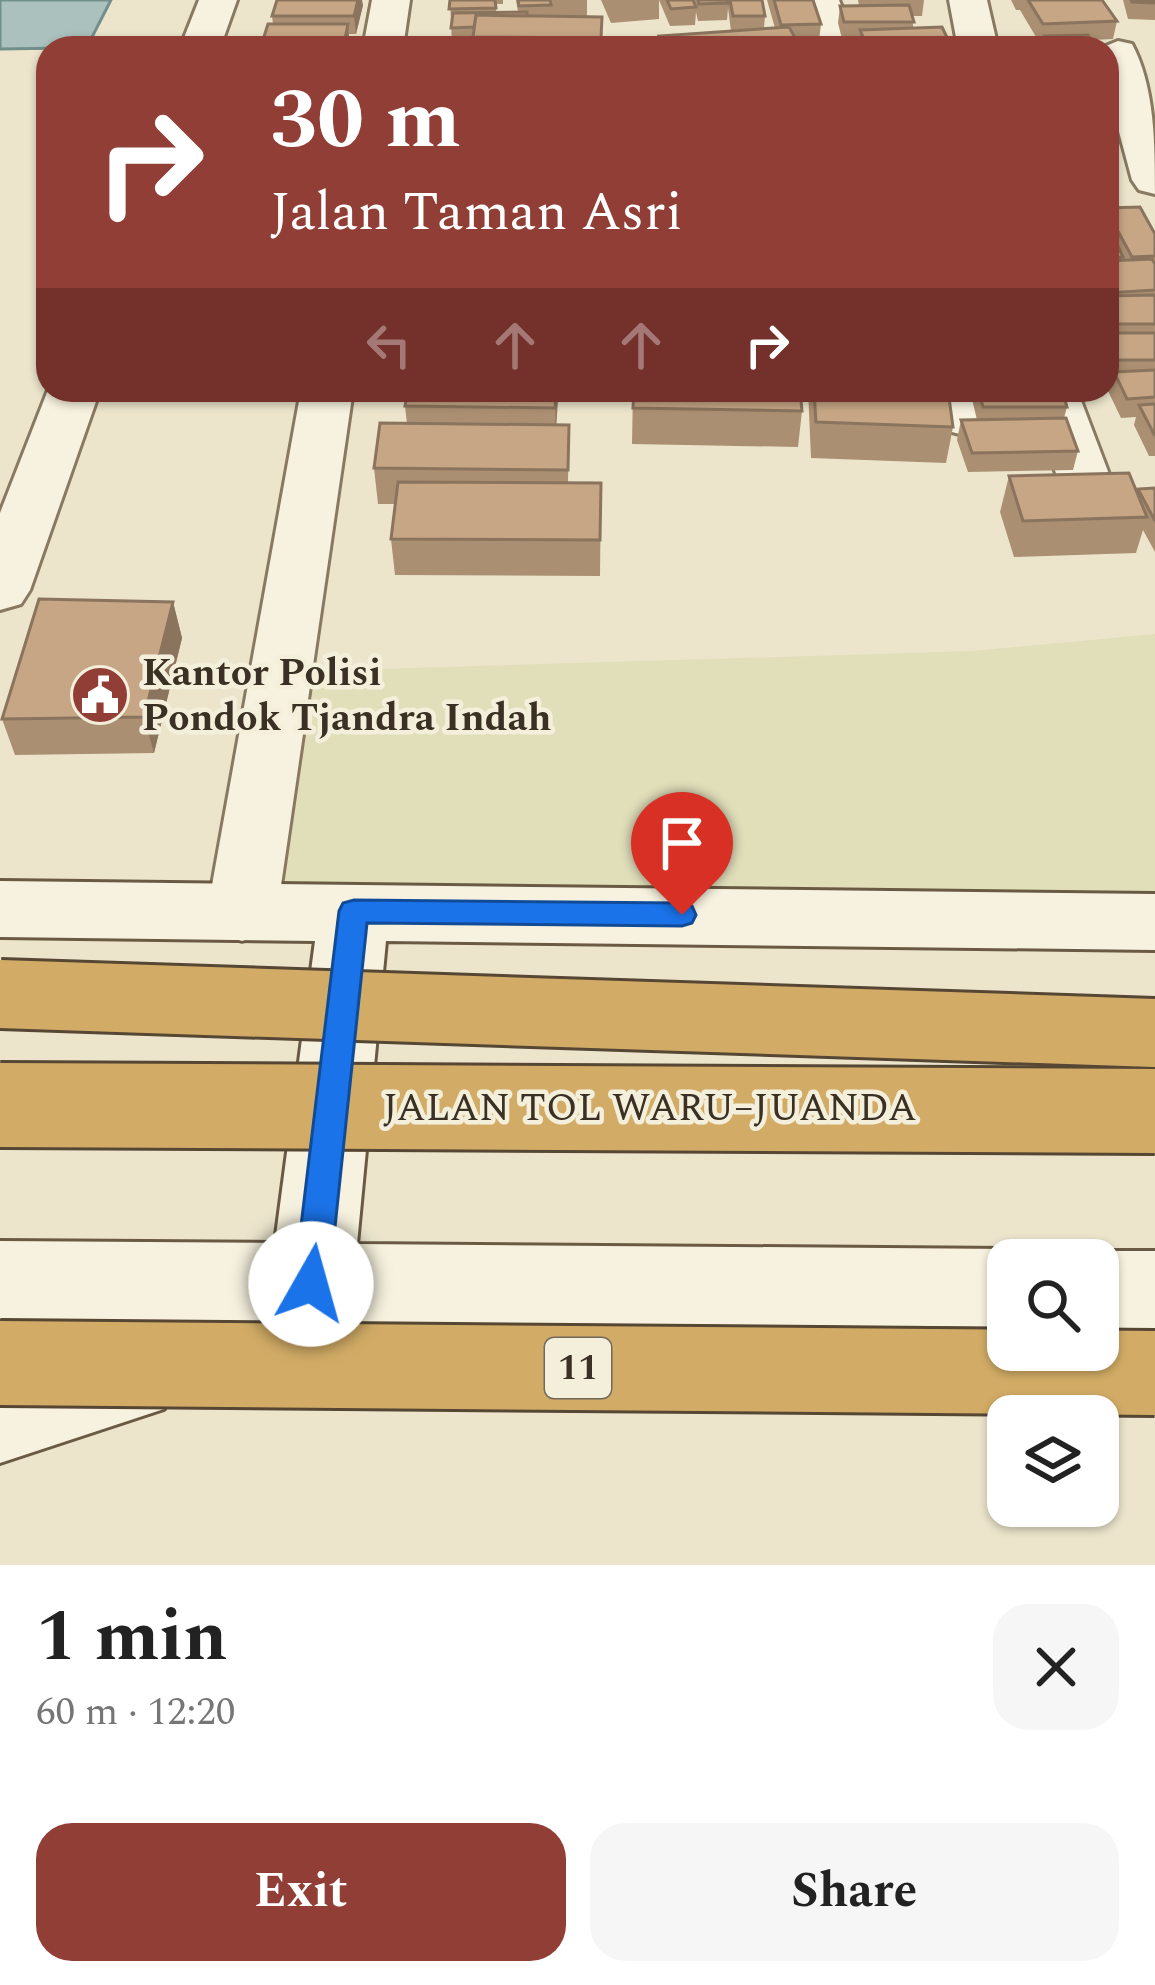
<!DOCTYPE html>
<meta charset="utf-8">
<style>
:root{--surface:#fff;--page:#f6f6f6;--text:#222;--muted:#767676;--accent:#913e36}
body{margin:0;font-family:Spectral,serif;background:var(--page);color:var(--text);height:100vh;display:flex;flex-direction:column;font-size:45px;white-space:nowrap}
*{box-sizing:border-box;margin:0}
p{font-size:39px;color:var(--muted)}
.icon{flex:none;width:66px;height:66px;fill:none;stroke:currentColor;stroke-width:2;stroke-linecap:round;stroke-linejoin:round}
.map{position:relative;height:1565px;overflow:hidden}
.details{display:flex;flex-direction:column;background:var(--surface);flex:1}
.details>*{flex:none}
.guide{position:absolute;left:36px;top:36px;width:1083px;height:366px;border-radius:36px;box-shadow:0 3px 9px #0004;background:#913e36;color:#fff;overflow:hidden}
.fabs{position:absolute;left:987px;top:1239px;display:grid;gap:24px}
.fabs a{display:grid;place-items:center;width:132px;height:132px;border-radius:24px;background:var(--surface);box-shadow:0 3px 9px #0004;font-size:60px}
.pin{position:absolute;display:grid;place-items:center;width:102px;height:102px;color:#fff;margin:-123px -51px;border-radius:50% 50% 50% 0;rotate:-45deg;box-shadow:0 0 12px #0007}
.pin .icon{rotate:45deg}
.me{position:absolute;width:132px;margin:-66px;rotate:7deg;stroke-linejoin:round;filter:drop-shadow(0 0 9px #0008)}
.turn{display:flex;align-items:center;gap:42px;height:252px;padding:0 36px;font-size:54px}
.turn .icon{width:156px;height:156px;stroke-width:2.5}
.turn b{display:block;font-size:84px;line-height:102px}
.lanes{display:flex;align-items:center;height:114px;padding:0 36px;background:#0003;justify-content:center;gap:60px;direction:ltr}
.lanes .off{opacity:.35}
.round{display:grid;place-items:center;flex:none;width:126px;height:126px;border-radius:36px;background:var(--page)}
.summary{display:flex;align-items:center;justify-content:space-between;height:204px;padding:0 36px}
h1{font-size:72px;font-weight:700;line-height:90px}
.primary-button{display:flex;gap:24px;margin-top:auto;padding:24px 36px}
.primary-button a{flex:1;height:138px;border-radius:36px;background:var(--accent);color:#fff;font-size:48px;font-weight:700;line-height:138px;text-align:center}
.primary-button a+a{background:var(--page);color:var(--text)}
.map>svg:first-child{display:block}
.farmland{fill:#e1deba}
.water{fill:#abc1bd;stroke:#728f8b;stroke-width:3}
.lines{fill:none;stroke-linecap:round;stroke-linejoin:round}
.street-casing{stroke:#887961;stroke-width:6}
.secondary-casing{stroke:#6a5a44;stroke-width:6}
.street{fill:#f7f2df;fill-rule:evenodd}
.secondary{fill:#f7f2df;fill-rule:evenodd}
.highway-bridge-far1-casing{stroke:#564734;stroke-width:74;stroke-linecap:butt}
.highway-bridge-casing{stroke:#564734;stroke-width:90;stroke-linecap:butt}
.highway-bridge-far1{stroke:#d2ac66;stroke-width:68}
.highway-bridge{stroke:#d2ac66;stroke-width:84}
.wall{fill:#aa8f72}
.shaded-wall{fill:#8b745d}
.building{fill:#c6a685;stroke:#8b745d;stroke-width:3}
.route{fill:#1a73e8;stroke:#114b97;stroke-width:3}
.labels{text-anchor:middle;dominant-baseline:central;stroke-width:9;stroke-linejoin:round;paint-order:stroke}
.shield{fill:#f4efdb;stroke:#72695a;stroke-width:3}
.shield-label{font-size:36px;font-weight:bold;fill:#3a3023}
.poi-label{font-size:39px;font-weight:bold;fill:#3a3023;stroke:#f4efdb;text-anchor:start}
.street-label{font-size:39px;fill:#3a3023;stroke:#f4efdb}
</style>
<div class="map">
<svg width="1155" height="1565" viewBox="0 0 1155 1565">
<rect width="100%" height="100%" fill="#ece5cc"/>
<!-- farmland -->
<path class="farmland" d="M1155,634V927L242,913L281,672L972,651Z"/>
<!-- water -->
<path class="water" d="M0,0H111L89,43L67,48L0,49Z"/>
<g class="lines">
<!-- street casing -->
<g class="street-casing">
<path id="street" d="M199,0H237L220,48H180Z
M372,0H410L403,48H363Z
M801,0H839L858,48H818Z
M949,0H987L998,48H958Z
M1118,41L1132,44C1155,87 1155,145 1155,194L1139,190L1132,180L1107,87V48H1101Z
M48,390H100L30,590L21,604L0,610V513Z
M301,390H353L277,913L267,933L242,941L217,933L207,913Z
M939,390H991L998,421L990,432L971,437L952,432L944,421Z
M1025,390H1077L1120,503L1112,516L1092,521L1072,516Z"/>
</g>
<!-- secondary casing -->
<g class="secondary-casing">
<path id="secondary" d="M0,881L1155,894V950L386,941L357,1244L1008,1249L1037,1260H1008V1327L329,1322L309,1338L279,1350L249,1338L242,1321L0,1319V1241L275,1243L315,941L0,937Z
M1098,1251H1155V1329H1098V1260H1074Z
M133,1337L164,1349L176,1379L164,1409L0,1463V1375Z"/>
</g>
<!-- street -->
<use href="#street" class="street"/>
<!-- secondary -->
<use href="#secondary" class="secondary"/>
<!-- highway-bridge-far1 casing -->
<g class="highway-bridge-far1-casing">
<path id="highway-bridge-far1" d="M0,994L1155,1033"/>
</g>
<!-- highway-bridge casing -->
<g class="highway-bridge-casing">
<path id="highway-bridge" d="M0,1105L1155,1111
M0,1363L1155,1373"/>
</g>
<!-- highway-bridge-far1 -->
<use href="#highway-bridge-far1" class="highway-bridge-far1"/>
<!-- highway-bridge -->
<use href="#highway-bridge" class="highway-bridge"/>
</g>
<!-- wall -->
<path class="wall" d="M450,0H503V4H496V12H518L516,0H587V16L602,17V46L646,48H473V45H452Z
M601,0H659V19L611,23Z
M659,0H693L695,4L694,0H762L765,16L764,28H775L767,0H813L821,24L819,41L797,42L798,48H659V36L731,31L728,8L727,20L698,21L696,12L695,25L670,26Z
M858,0H924L922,16H913V28L952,48H859V39H842L838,23L840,6H859Z
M1011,0H1102L1117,21L1113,39L1091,40L1095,48H1043L1044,41L1039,42L1020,10H1016Z
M1123,0H1155V20L1128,19Z
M363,5L356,34H349V41L262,43L273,24L272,16Z
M1107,208L1155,234V456H1149L1134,425L1136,417L1121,418L1108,391L1112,378L1107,366Z
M408,390H615L614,394L558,392L556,425H569L568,483H601L600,576L395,575L391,539L395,504H378L374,468L407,424L405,406Z
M633,390L802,411L798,447L632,444Z
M808,390H948L953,427L946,463L811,458Z
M972,390H1062L1067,407L1064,418L1078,451L1073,470L968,472L957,440L961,420H977L971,395Z
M1009,476L1137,492L1138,489L1155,488V552L1143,530L1136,553L1014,557L1000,512Z
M173,602L182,638L154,753L15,755L2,719Z"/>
<!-- shaded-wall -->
<path class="shaded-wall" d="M358,0H362L363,5L356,34L354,16Z
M348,24L349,41L348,48H343Z
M556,390H558V400L555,444Z
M173,602L182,638L154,753L144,717Z"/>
<!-- building -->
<path class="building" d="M277,0H358L354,16H272Z
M450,0H495L496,8L449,9Z
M518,0H550L551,5L519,6Z
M667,0H693L696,7L671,9Z
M698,0H727L728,3L699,4Z
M730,0H762L765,16H733Z
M774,0H813L821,24L781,25Z
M1028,0H1102L1117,21L1043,24Z
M1131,0H1155V3L1132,2Z
M909,5L914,22H844L840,6Z
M527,12V16L476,15L474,27L451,28L453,13Z
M476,15L602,17L601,38L473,37Z
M268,24H348L343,48L340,40L262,43Z
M789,27L798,43L790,44L792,48H664L659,36Z
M942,27L952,48H868L860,30Z
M1088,35L1095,48H1052L1045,36Z
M340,40V48H256L257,43Z
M494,44L646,47L494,48Z
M1140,207L1155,234V256L1132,257L1107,211V208Z
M1107,223L1123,257L1107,258Z
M1152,259L1155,264V290L1107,293V261Z
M1155,295V324H1107V296Z
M1107,333H1155V360H1118Z
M1155,370V397L1127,399L1114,372Z
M408,390H556L555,408L405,406Z
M634,390H800L802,411L633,408Z
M814,390H948L953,427L816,422Z
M978,390H1062L1067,407H983Z
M1155,404V436L1139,405Z
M1066,418L1078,451L972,453L961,420Z
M380,423L569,425L568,470L374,468Z
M1129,473L1147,517L1023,521L1009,476Z
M398,482L601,483L600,540L391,539Z
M1155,488V521L1138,489Z
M39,599L173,602L144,717L2,719Z"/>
<!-- route -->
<path class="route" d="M354,900L682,903L692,906L696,915L692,923L682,926L367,923L329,1284L324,1296L311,1300L299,1296L294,1284L339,911L343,903Z"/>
<!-- icons -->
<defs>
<g id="civic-disc" transform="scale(3)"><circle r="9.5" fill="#913e36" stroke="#f4efdb"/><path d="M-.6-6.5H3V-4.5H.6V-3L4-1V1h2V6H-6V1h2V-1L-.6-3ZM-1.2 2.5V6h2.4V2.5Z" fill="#fff"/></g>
</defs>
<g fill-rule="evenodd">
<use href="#civic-disc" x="100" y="695"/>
</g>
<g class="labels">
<!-- shield labels -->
<rect class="shield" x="545" y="1338" width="66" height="60" rx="9"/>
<g class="shield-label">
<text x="578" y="1368">11</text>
</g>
<!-- poi labels -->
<g class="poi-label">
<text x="142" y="673">Kantor Polisi<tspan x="142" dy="45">Pondok Tjandra Indah</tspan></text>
</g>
<!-- street labels -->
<g class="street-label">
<text x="650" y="1108">JALAN TOL WARU–JUANDA</text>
</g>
</g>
</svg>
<div class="fabs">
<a><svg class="icon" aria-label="search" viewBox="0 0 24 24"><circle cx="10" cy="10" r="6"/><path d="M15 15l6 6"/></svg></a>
<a><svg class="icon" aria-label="layers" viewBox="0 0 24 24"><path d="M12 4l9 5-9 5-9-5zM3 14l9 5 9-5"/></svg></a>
</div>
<div class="pin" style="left:682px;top:915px;background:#d93025"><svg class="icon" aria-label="arrive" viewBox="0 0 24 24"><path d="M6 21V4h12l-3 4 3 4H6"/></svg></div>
<svg class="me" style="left:311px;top:1284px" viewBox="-20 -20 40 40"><circle r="19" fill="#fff"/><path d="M0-13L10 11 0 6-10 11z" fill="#1a73e8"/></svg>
<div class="guide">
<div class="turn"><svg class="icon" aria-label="right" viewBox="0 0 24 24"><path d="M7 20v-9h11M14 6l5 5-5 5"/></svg><div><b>30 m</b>Jalan Taman Asri</div></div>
<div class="lanes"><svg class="icon off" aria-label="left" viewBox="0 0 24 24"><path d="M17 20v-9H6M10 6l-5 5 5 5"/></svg><svg class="icon off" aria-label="ahead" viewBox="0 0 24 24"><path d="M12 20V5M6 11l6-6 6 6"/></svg><svg class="icon off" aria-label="ahead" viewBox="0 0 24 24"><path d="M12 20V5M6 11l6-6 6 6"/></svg><svg class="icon" aria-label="right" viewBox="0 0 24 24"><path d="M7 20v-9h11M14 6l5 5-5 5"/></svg></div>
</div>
</div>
<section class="details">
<div class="summary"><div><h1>1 min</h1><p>60 m · 12:20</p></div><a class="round"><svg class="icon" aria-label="close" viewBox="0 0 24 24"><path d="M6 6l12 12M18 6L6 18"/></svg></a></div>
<div class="primary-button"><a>Exit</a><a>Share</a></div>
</section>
